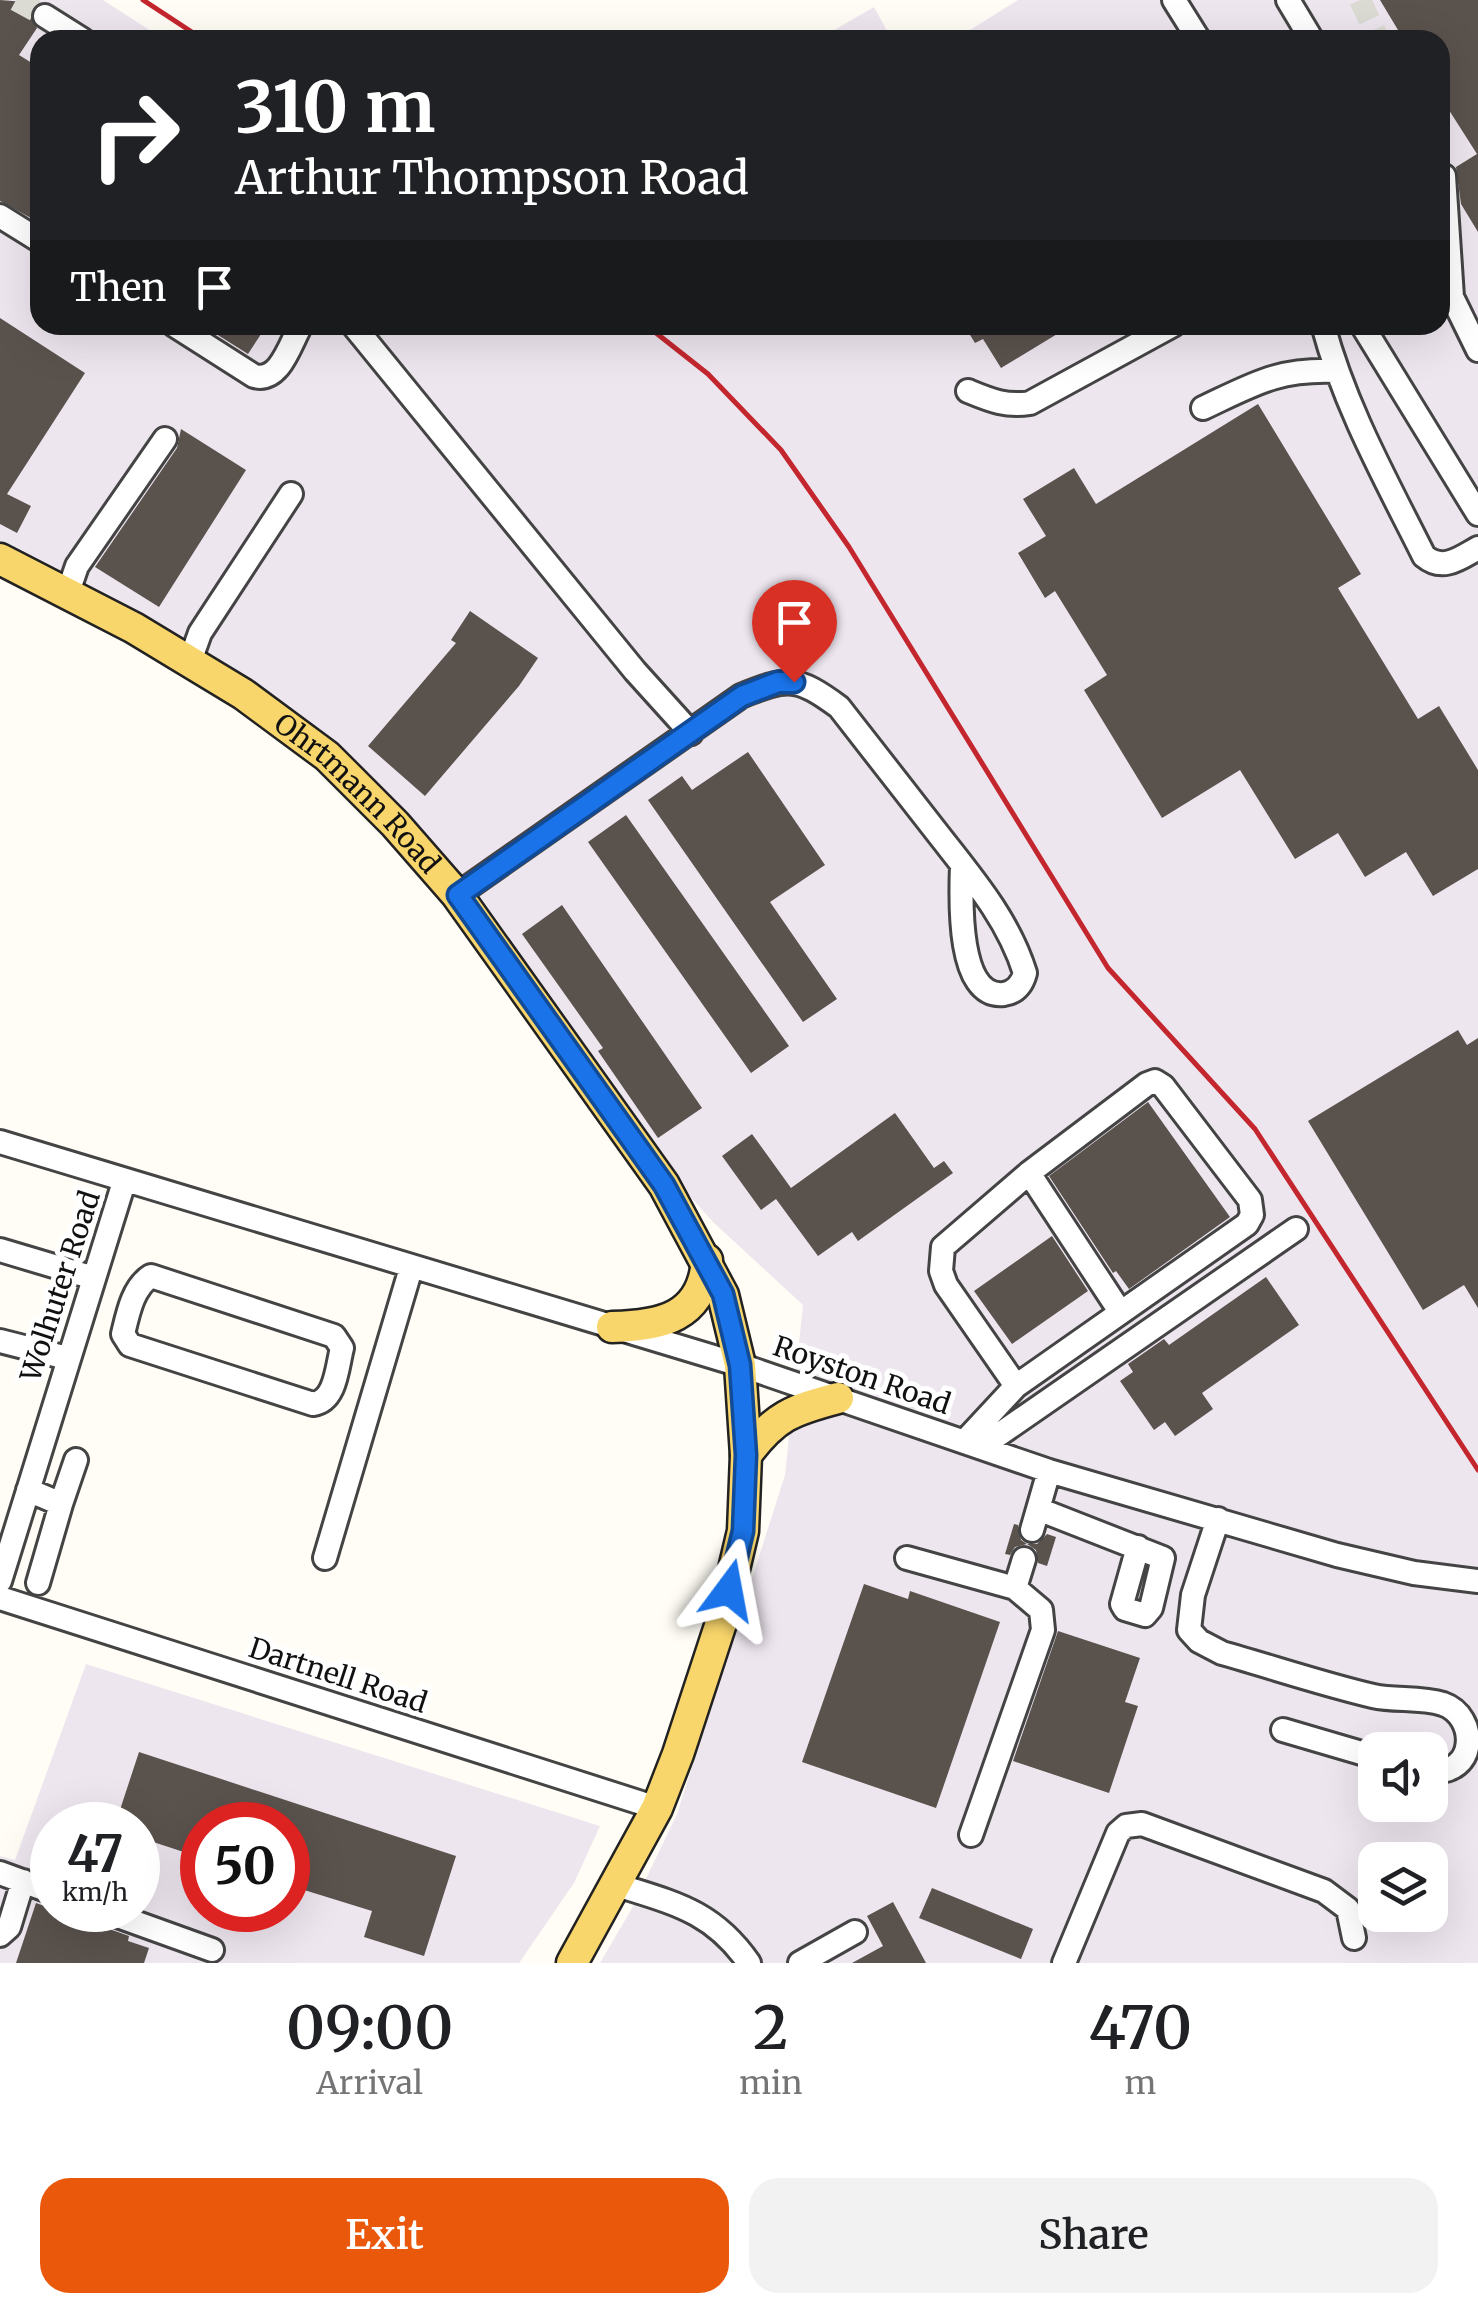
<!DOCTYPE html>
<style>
:root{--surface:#fff;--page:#f2f2f2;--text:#202124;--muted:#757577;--accent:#ea580c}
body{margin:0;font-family:Merriweather,serif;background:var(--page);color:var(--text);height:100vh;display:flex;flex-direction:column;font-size:38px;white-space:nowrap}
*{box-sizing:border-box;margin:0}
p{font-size:32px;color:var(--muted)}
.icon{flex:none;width:55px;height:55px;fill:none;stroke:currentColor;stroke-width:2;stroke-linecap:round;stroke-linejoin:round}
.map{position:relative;height:1963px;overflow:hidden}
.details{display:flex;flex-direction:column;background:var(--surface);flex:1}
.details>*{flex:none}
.hud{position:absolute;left:30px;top:30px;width:1420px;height:305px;border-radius:30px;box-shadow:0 10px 40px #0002;background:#202124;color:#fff;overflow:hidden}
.fabs{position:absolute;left:1358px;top:1732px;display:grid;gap:20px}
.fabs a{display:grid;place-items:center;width:90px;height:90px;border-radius:20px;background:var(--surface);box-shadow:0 10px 40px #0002;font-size:50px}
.speed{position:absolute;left:30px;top:1802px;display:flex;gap:20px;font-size:50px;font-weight:700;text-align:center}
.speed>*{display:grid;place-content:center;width:130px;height:130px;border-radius:50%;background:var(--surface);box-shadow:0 10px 40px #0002;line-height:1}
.speed small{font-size:25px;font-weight:400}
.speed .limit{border:15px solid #d22;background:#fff;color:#111}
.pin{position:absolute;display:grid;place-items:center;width:85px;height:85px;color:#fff;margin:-102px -42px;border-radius:50% 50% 50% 0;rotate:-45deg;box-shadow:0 0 10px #0007}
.pin .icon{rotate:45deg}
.me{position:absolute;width:110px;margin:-55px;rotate:13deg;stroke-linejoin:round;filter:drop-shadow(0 0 8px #0008)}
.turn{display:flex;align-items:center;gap:35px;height:210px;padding:0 40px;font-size:45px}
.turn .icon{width:130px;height:130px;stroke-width:2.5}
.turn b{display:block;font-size:70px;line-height:85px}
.then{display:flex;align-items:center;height:95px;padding:0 40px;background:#0003;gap:20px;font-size:38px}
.eta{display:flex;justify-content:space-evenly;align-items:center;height:170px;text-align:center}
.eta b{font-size:60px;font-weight:600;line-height:70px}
.cta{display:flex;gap:20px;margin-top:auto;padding:20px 40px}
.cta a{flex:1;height:115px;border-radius:30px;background:var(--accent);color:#fff;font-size:40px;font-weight:600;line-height:115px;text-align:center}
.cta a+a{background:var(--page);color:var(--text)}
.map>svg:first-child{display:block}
.industrial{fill:#eee6ef;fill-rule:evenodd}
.building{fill:#5a524d}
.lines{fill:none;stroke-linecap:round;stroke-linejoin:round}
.minor-tunnel{stroke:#dbdad3;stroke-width:22;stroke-dasharray:22 11;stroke-linecap:butt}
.minor-casing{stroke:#444;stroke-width:28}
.major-casing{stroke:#222;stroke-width:35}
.minor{stroke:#fff;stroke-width:22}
.major{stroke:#f9d66b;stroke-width:30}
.rail{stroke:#c4262e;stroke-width:5}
.route-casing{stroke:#114b97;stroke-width:25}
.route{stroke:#1a73e8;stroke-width:18}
.labels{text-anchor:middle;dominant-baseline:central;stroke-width:10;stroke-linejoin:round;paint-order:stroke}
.street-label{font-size:28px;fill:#111;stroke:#fff}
</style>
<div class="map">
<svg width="1478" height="1963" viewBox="0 0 1478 1963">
<rect width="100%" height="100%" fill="#fffdf5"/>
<!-- industrial -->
<path class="industrial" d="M0,0H103L165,40H40V325H1440V40H954L1018,0H1478V1963H600L631,1910L677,1814L785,1475L803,1305L713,1222L647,1148L333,748L239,673L0,542ZM1375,1750H1430V1805H1375ZM1375,1860H1430V1915H1375Z
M874,7L892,40H817Z
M86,1664L600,1826L574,1883L519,1963H0V1856L15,1860ZM52,1825H138V1910H52ZM202,1825H288V1910H202Z"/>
<!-- building -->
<path class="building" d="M0,0L38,3L30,14L37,28L19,55L40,68V223L0,201Z
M1380,0H1478V232L1461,204L1456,167L1477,154L1440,96V40H1404Z
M0,318L85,373L7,494L31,506L17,533L0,524Z
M202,325H267L248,354Z
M964,325H1072L1001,368L983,339L975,343Z
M1258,404L1361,574L1338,588L1418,719L1439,706L1478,770V869L1433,896L1406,852L1365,877L1338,833L1295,859L1240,770L1162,818L1084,690L1107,675L1055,591L1045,598L1018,553L1046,536L1023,499L1074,468L1096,504Z
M181,429L246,470L159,607L95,567L177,448Z
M470,611L538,658L519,686L425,796L368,746L456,643L451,640Z
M748,752L825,865L770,902L837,999L803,1022L648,800L682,776L692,790Z
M626,815L789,1046L751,1073L588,842Z
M562,905L702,1108L658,1138L598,1051L603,1048L522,934Z
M1458,1030L1467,1045L1478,1038V1308L1464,1285L1423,1310L1308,1121Z
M1148,1102L1230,1217L1129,1289L1116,1271L1113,1273L1049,1176Z
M895,1113L934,1168L944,1161L953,1173L858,1241L852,1232L818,1256L776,1199L761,1210L722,1156L752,1134L791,1188Z
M1052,1236L1088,1291L1012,1344L974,1291Z
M1266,1277L1299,1325L1202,1393L1213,1409L1175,1436L1165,1422L1154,1430L1120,1381L1133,1372L1128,1364L1164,1339L1169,1345Z
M1014,1524L1018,1525L1021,1540L1027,1544H1037L1047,1534L1056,1537L1047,1566L1038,1563L1036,1550L1027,1544L1015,1547L1010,1555L1005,1554Z
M864,1584L908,1599L910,1591L1000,1622L936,1808L802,1762Z
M1058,1631L1140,1658L1125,1702L1138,1706L1109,1793L1013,1761Z
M139,1752L456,1856L424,1956L364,1937L372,1911L288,1885V1825H202V1858L138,1837V1825H115Z
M932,1888L1033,1929L1021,1959L919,1918Z
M893,1902L926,1963H852L883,1946L867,1916Z
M36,1903L129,1936L128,1941L149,1948L144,1963H16Z"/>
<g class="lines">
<!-- minor-tunnel -->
<path class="minor-tunnel" d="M16,0L45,16
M1360,0L1379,40"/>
<!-- minor casing -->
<g class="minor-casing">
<path id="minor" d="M1174,0L1199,40
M1288,0L1312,40
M45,16L83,40
M1444,176L1452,297L1478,350
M0,216L40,241
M174,325L254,376C280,383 290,344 301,325
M353,325L635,671L691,733
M1323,325C1345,407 1386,480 1424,556C1443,572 1460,558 1478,548
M1362,325L1478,514
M968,391C990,400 1006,407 1030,403L1173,325
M1203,408C1254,384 1277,369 1335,371
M67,595L77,566L165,439
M190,661L200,633L291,494
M457,895L741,696C788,677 797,676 839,707C871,748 903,789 935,830C970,875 1008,918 1025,973C1022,984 1016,992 1004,994C956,1000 961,894 962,865
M1155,1081L1163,1086L1250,1200L1252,1215L1247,1224L1016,1386L946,1285L941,1271L943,1247L1029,1173L1147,1084Z
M0,1142L740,1365L1049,1471L1337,1555L1414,1573L1478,1581
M1029,1173L1119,1310
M0,1250L94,1278
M151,1276L334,1336L342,1348C337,1367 336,1401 313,1404L130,1345L123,1334C128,1313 133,1287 151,1276Z
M0,1341L67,1358
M964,1442L1016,1386
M981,1447L1296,1229
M28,1490L61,1504L76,1460
M1038,1509L1163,1558L1151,1608L1145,1615L1125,1609L1122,1604L1138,1547
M1218,1519L1193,1595L1189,1630L1199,1641L1222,1653C1272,1667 1322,1684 1373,1696C1395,1701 1420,1697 1443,1704C1478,1716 1478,1776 1430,1771
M1032,1530L1049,1471
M325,1558L411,1268
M907,1558L1015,1588L1024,1559
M0,1581L124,1182
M38,1583L61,1504
M0,1598L657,1808
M1283,1730L1375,1757
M971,1835L1043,1630L1041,1610L1015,1588
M0,1873L52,1892
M614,1884C673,1903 712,1910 749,1963
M101,1910L212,1950
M0,1935L9,1927L23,1881
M800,1963L855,1932
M1064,1963L1118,1833L1126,1826L1142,1824L1324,1891L1348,1909L1354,1938"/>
</g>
<!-- major casing -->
<g class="major-casing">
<g id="major">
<path id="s1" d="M0,559L134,628L243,694L327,756L395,824L457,895L664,1185L723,1295L740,1365L746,1455L743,1531L722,1620L678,1754L657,1808L572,1963"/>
<path d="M612,1327C660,1326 703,1318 707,1260"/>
<path d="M746,1455C775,1416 792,1410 838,1398"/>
</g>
</g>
<!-- minor -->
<use href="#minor" class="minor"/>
<!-- major -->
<use href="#major" class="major"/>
<!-- rail -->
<path class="rail" d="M143,0L204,40
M646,325L708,374L781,450L849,547L1108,968L1255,1129L1478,1470"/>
</g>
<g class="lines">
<!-- route casing -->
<g class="route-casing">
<path id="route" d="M729,1590L743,1531L746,1455L740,1365L723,1294L664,1185L458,895L742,696L778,682H794"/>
</g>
<!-- route -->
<use href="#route" class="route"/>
</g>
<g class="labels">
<!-- street labels -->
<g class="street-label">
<text stroke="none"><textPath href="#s1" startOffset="430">Ohrtmann Road</textPath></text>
<text transform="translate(60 1286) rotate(-72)">Wolhuter Road</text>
<text transform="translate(862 1375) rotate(19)">Royston Road</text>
<text transform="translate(338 1675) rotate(18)">Dartnell Road</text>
</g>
</g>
</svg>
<div class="fabs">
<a><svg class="icon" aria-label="sound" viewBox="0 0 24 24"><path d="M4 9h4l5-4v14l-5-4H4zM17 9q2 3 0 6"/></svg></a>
<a><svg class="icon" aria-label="layers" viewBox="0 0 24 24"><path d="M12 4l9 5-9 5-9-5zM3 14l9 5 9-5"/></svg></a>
</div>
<div class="speed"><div>47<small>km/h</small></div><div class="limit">50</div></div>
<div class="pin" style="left:794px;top:682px;background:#d93025"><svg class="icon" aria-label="arrive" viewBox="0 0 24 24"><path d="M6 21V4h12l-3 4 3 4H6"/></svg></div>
<svg class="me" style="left:729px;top:1590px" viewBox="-20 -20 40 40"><path d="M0-17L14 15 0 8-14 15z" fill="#1a73e8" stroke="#fff" stroke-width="4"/></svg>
<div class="hud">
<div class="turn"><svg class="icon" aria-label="right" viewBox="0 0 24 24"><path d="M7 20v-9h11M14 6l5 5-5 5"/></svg><div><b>310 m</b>Arthur Thompson Road</div></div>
<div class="then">Then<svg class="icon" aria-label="arrive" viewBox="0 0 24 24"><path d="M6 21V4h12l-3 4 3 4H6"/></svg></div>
</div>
</div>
<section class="details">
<div class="eta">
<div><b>09:00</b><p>Arrival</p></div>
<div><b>2</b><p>min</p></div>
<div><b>470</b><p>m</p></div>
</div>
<div class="cta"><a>Exit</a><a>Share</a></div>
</section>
